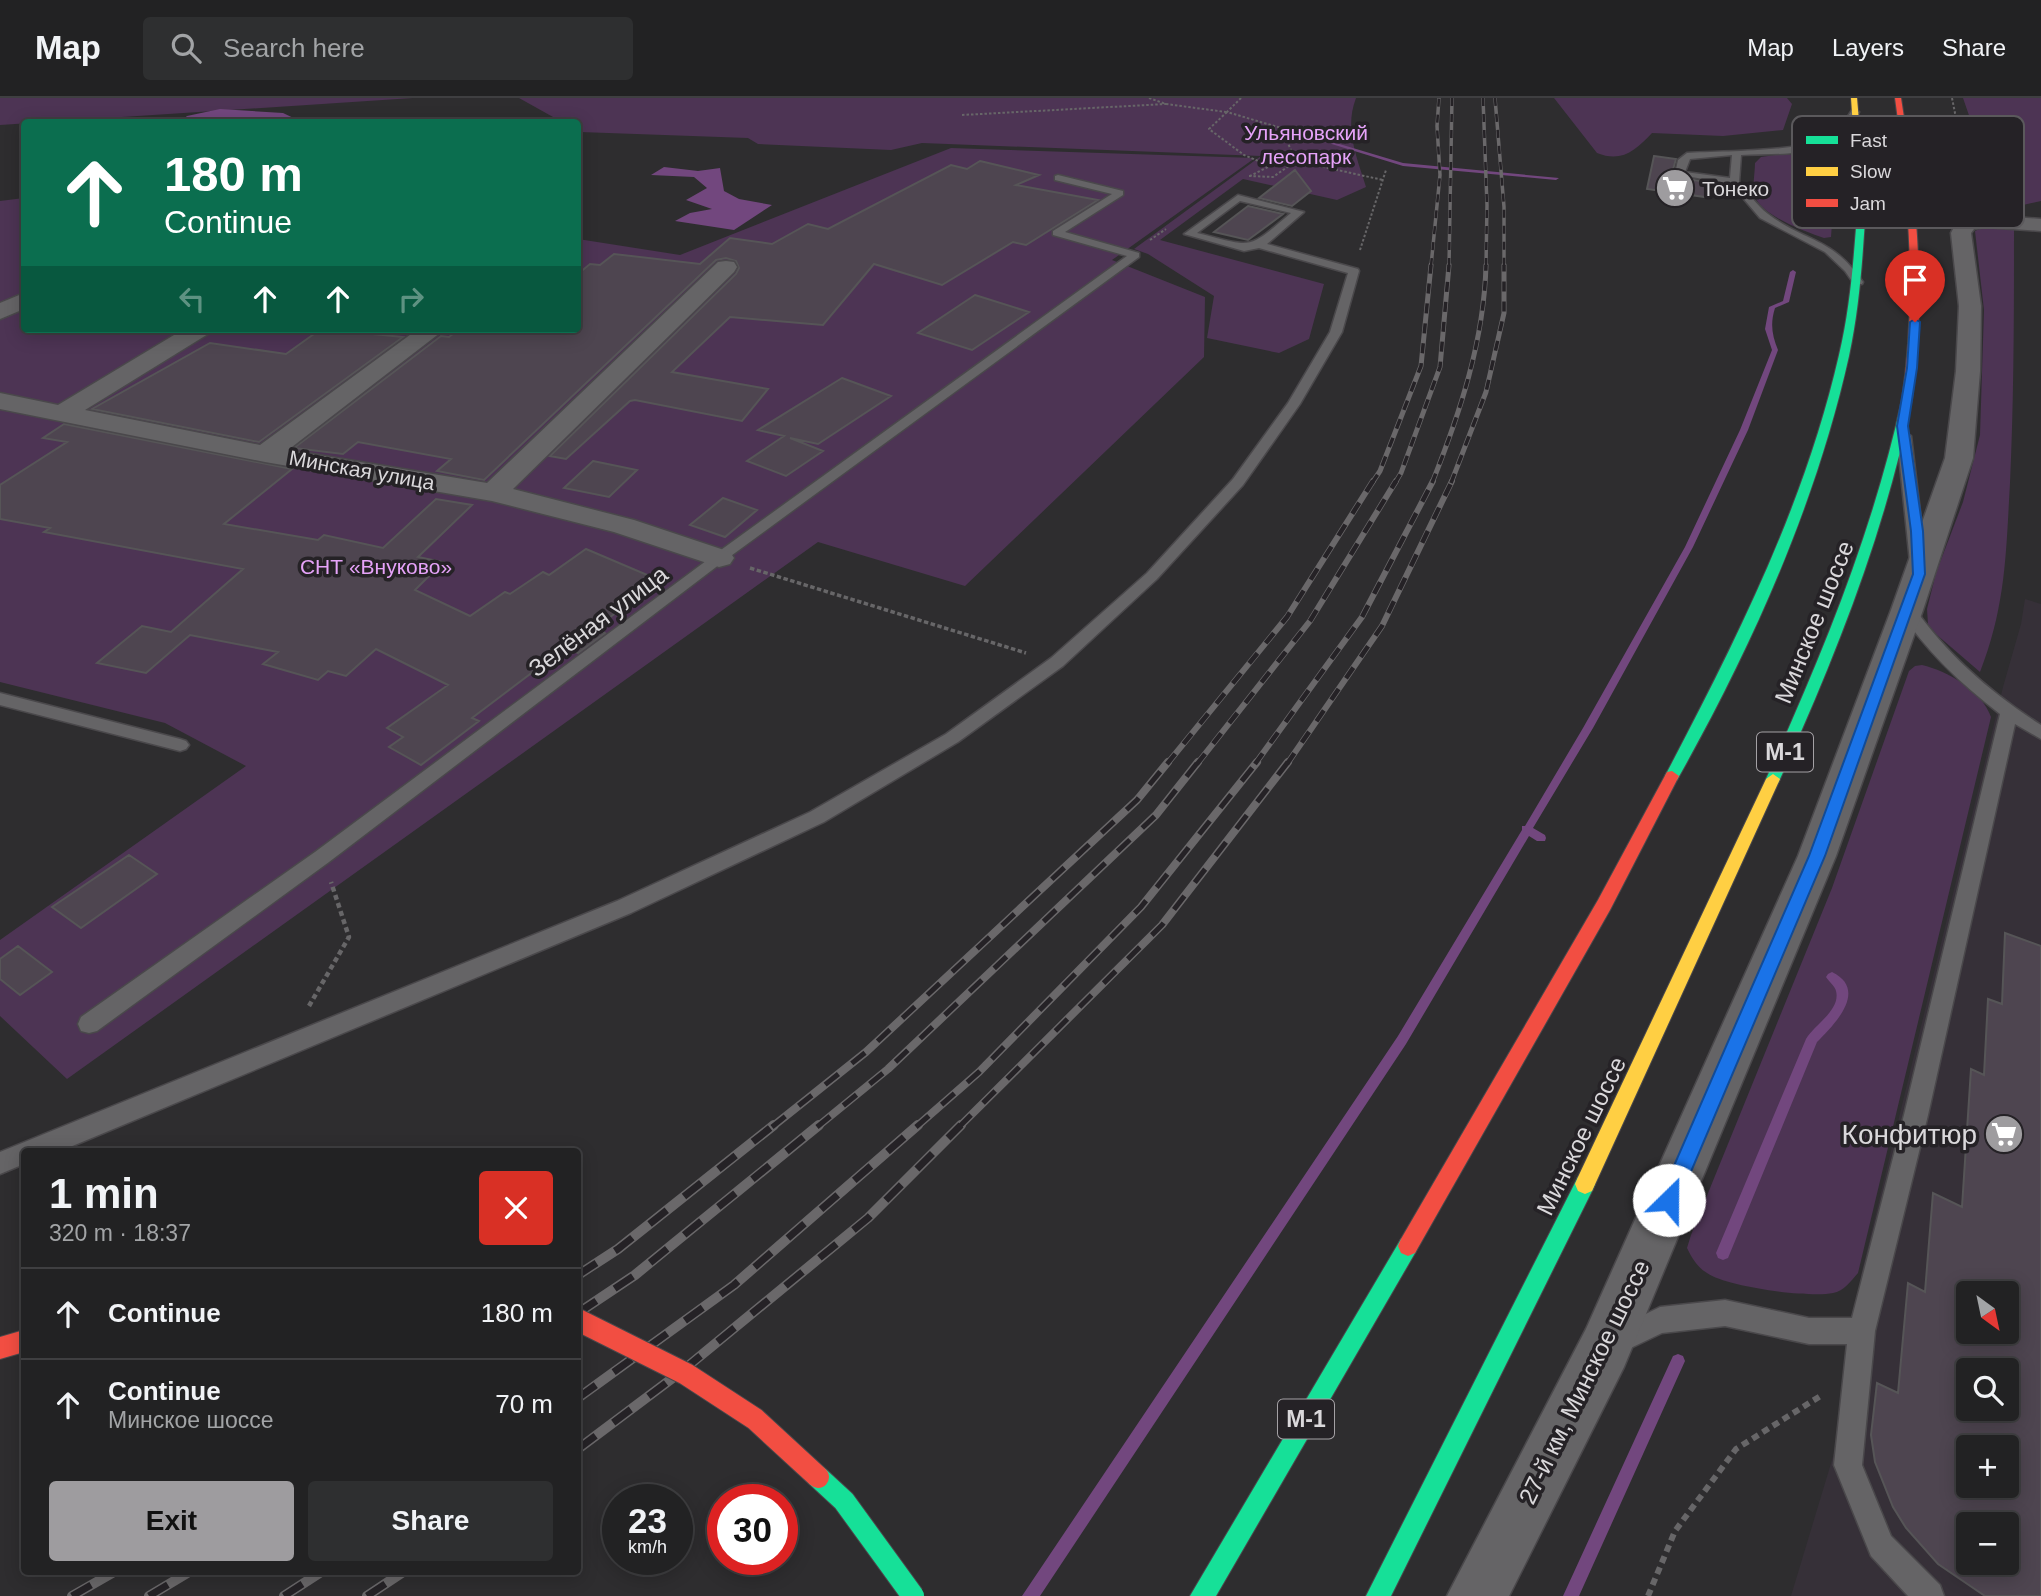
<!DOCTYPE html>
<meta charset="utf-8">
<style>
:root{--surface:#222223;--page:#2e2f30;--text:#f1f3f6;--muted:#a2a4a6;--line:#3f3f41;--accent:#9e9c9f}
body{margin:0;font-family:Helvetica,sans-serif;background:var(--page);color:var(--text);height:100vh;display:flex;flex-direction:column;font-size:26px;white-space:nowrap}
*{box-sizing:border-box;margin:0}
p{font-size:23px;color:var(--muted)}
.icon{flex:none;width:38px;height:38px;fill:none;stroke:currentColor;stroke-width:2;stroke-linecap:round;stroke-linejoin:round}
.map{position:relative;flex:1;overflow:hidden}
.drawer{position:absolute;left:21px;top:1050px;width:560px;height:427px;display:flex;flex-direction:column;background:var(--surface);border-radius:7px;box-shadow:0 4px 18px #0003,0 0 0 2px var(--line)}
.drawer>*{flex:none}
.top-card{position:absolute;left:21px;top:21px;width:560px;height:214px;border-radius:7px;box-shadow:0 4px 18px #0003,0 0 0 2px var(--line);background:#0b6e4f;color:#fff;overflow:hidden}
.needle{width:46px;rotate:147deg}
.controls{position:absolute;left:1956px;top:1183px;display:grid;gap:14px}
.controls a{display:grid;place-items:center;width:63px;height:63px;border-radius:7px;background:var(--surface);box-shadow:0 4px 18px #0003,0 0 0 2px var(--line);font-size:35px}
.speed{position:absolute;left:602px;top:1386px;display:flex;gap:14px;font-size:35px;font-weight:700;text-align:center}
.speed>*{display:grid;place-content:center;width:91px;height:91px;border-radius:50%;background:var(--surface);box-shadow:0 4px 18px #0003,0 0 0 2px var(--line);line-height:1}
.speed small{font-size:18px;font-weight:400}
.speed .limit{border:10px solid #d22;background:#fff;color:#111}
.pin{position:absolute;display:grid;place-items:center;width:60px;height:60px;color:#fff;margin:-72px -30px;border-radius:50% 50% 50% 0;rotate:-45deg;box-shadow:0 0 7px #0007}
.pin .icon{rotate:45deg}
.me{position:absolute;width:77px;margin:-38px;rotate:23deg;stroke-linejoin:round;filter:drop-shadow(0 0 5px #0008)}
.turn{display:flex;align-items:center;gap:24px;height:147px;padding:0 28px;font-size:32px}
.turn .icon{width:91px;height:91px;stroke-width:2.5}
.turn b{display:block;font-size:49px;line-height:60px}
.lanes{display:flex;align-items:center;height:66px;padding:0 28px;background:#0003;justify-content:center;gap:35px;direction:ltr}
.lanes .off{opacity:.35}
.round{display:grid;place-items:center;flex:none;width:74px;height:74px;border-radius:7px;background:var(--page)}
.overview{display:flex;align-items:center;justify-content:space-between;height:119px;padding:0 28px}
h1{font-size:42px;font-weight:600;line-height:52px}
.cta{display:flex;gap:14px;margin-top:auto;padding:14px 28px}
.cta a{flex:1;height:80px;border-radius:7px;background:var(--accent);color:#111;font-size:28px;font-weight:600;line-height:80px;text-align:center}
.cta a+a{background:var(--page);color:var(--text)}
ul{padding:0;list-style:none}
li{display:flex;align-items:center;gap:21px;height:91px;padding:0 28px;border-top:2px solid var(--line)}
li div{flex:1}
li b{display:block;font-size:26px}
li em{font-style:normal}
header{display:flex;align-items:center;gap:42px;box-sizing:border-box;height:98px;padding:0 35px;background:var(--surface);border-bottom:2px solid var(--line)}
header strong{font-size:33px}
nav{display:flex;gap:38px;margin-inline-start:auto;font-size:24px}
.search{width:490px;height:63px;background:var(--page);display:flex;align-items:center;gap:18px;box-sizing:border-box;padding:0 24px;border-radius:7px;color:var(--muted);font-size:26px}
.map>svg:first-child{display:block}
.built{fill:#363038;fill-rule:evenodd}
.green{fill:#4d3454}
.water{fill:#72477e}
.lines{fill:none;stroke-linecap:round;stroke-linejoin:round}
.stream{fill:#72477e;fill-rule:evenodd}
.building{fill:#4e4550;stroke:#565557;stroke-width:2;fill-rule:evenodd}
.lane-casing{stroke:#4a484b;stroke-width:3}
.street-casing{stroke:#4a484b;stroke-width:3}
.fast-casing{stroke:#4a484b;stroke-width:2}
.slow-casing{stroke:#4a484b;stroke-width:2}
.jam-casing{stroke:#4a484b;stroke-width:2}
.path-far3{stroke:#676668;stroke-width:2;stroke-dasharray:2.5 2;stroke-linecap:butt}
.path-far2{stroke:#676668;stroke-width:3.5;stroke-dasharray:4.5 2.5;stroke-linecap:butt}
.path-far1{stroke:#676668;stroke-width:4.5;stroke-dasharray:5 3.5;stroke-linecap:butt}
.path{stroke:#676668;stroke-width:6;stroke-dasharray:7 5;stroke-linecap:butt}
.lane{fill:#656466;fill-rule:evenodd}
.street{fill:#656466;fill-rule:evenodd}
.fast{fill:#16e098;fill-rule:evenodd}
.slow{fill:#ffcf43;fill-rule:evenodd}
.jam{fill:#f24e42;fill-rule:evenodd}
.rail-far4-casing{stroke:#6a686a;stroke-width:3.5}
.rail-far3-casing{stroke:#6a686a;stroke-width:5}
.rail-far2-casing{stroke:#6a686a;stroke-width:6}
.rail-far1-casing{stroke:#6a686a;stroke-width:8}
.rail-casing{stroke:#6a686a;stroke-width:10}
.rail-far4{stroke:#252226;stroke-width:2.5;stroke-dasharray:8;stroke-linecap:butt}
.rail-far3{stroke:#252226;stroke-width:3.5;stroke-dasharray:10;stroke-linecap:butt}
.rail-far2{stroke:#252226;stroke-width:4.5;stroke-dasharray:13;stroke-linecap:butt}
.rail-far1{stroke:#252226;stroke-width:5;stroke-dasharray:17;stroke-linecap:butt}
.rail{stroke:#252226;stroke-width:7;stroke-dasharray:22;stroke-linecap:butt}
.fast-bridge-casing{stroke:#4a484b;stroke-width:24;stroke-linecap:butt}
.jam-bridge-casing{stroke:#4a484b;stroke-width:24;stroke-linecap:butt}
.fast-bridge{stroke:#16e098;stroke-width:22}
.jam-bridge{stroke:#f24e42;stroke-width:22}
.route{fill:#1a73e8;stroke:#114b97;stroke-width:2}
.labels{text-anchor:middle;dominant-baseline:central;stroke-width:7;stroke-linejoin:round;paint-order:stroke}
.far-park-label{font-size:21px;fill:#e6a3f9;stroke:#252226}
.far-poi-label{font-size:21px;fill:#dad8db;stroke:#252226;text-anchor:start}
.far-street-label{font-size:21px;fill:#dad8db;stroke:#252226}
.shield{fill:#252226;stroke:#a4a1a5;stroke-width:2}
.shield-label{font-size:23px;font-weight:bold;fill:#dad8db}
.street-label{font-size:24px;fill:#dad8db;stroke:#252226}
.near-poi-label{font-size:28px;fill:#dad8db;stroke:#252226;text-anchor:end}
.key{fill:#252226;stroke:#5b595c;stroke-width:2}
.key-label{font-size:19px;fill:#dad8db}
</style>
<header>
<strong>Map</strong>
<div class="search"><svg class="icon" aria-label="search" viewBox="0 0 24 24"><circle cx="10" cy="10" r="6"/><path d="M15 15l6 6"/></svg>Search here</div>
<nav><a>Map</a><a>Layers</a><a>Share</a></nav>
</header>
<div class="map">
<svg width="2041" height="1498" viewBox="0 0 2041 1498">
<rect width="100%" height="100%" fill="#2e2d2f"/>
<!-- built -->
<path class="built" d="M2025,501L2041,506V1498H1791L1857,1279L1861,1177L2003,589L2021,526ZM1969,1195H2007V1234H1969ZM1969,1272H2007V1311H1969ZM1969,1349H2007V1388H1969ZM1969,1426H2007V1465H1969Z"/>
<!-- green -->
<path class="green" d="M0,0H413L0,27Z
M519,0H1356C1344,31 1357,59 1366,89L1337,102L1243,81L1160,142L1324,186L1309,241L1279,255L1207,240L1214,198L1148,156L1134,151L1261,58L922,45L891,52L758,46L748,40L580,34L578,24H562Z
M1554,0H1787L1792,6L1783,32L1723,38L1652,35C1636,52 1622,65 1597,55Z
M1963,0H2041V103L2023,107L1984,97L1979,92L1972,26Z
M951,50L1255,60L1112,162L1205,199L1204,259L965,488L818,444L67,981L0,918V842L246,668L165,625L0,584V103L24,100V231H578V141L680,157Z
M1809,56L1837,58L1831,139L1824,140C1806,134 1760,117 1755,98C1752,88 1755,75 1755,65L1761,59L1775,57Z
M2014,127C2014,213 2014,299 2010,385C2006,454 2006,508 1980,574L1937,537L1928,526L1927,511L1936,475L1963,404L1980,337L1984,212L1975,133L1986,128Z
M1922,567C1948,573 1982,593 1991,619L1858,1175C1851,1183 1844,1193 1833,1195C1809,1200 1727,1189 1707,1175C1697,1169 1692,1160 1687,1150L1691,1137L1832,790L1909,573L1915,568Z"/>
<!-- water -->
<path class="water" d="M220,11L283,15L302,24H180L187,18Z
M664,69L698,73L720,70L724,93L739,101L772,107L734,132L675,123L690,115L712,111L686,102L707,90L694,79L651,77Z"/>
<g class="lines">
<!-- stream -->
<path class="stream" d="M1296,33L1403,65L1559,80L1556,82L1403,68L1296,35L1255,36L1253,35Z
M1793,172L1796,174L1789,204L1775,210C1770,226 1772,237 1778,252L1748,332L1693,449L1593,630L1533,730L1545,737L1546,740L1545,743H1537L1529,738L1406,946L1040,1498H1022L1398,938L1522,732V728H1525L1583,630L1685,449L1740,332L1772,252L1765,231L1769,209L1783,203L1790,174Z
M1832,874C1869,892 1834,927 1817,944L1728,1160L1723,1162L1718,1160L1716,1155L1806,941C1814,927 1841,912 1836,893C1835,888 1829,884 1826,879L1828,876Z
M1678,1256L1683,1258L1685,1263L1579,1498H1563L1673,1258Z"/>
</g>
<!-- building -->
<path class="building" d="M1654,58L1676,61L1672,75L1675,79L1707,84L1705,99L1647,91Z
M980,63L1039,77L1016,87L1098,102L1026,147L1013,144L942,187L874,166L823,227L730,219L672,274L768,291L742,323L635,302L630,303L566,361L550,358L736,176L739,170L736,163L726,160L716,162L484,382L437,373L451,361L358,344L343,356L294,350L441,238L449,239L458,232L484,236L490,231H578V176L590,166L600,167L614,156L700,166L730,140L772,146L808,126L828,131L951,67L967,71Z
M1295,72L1311,93L1292,108L1259,100Z
M1248,108L1283,116L1248,142L1214,134Z
M975,197L1029,214L972,252L918,235Z
M321,231L403,239L259,344L92,311L210,245L286,256Z
M842,280L891,298L818,346L790,340L823,353L786,378L747,363L784,338L758,332Z
M64,326L292,371L224,426L318,442L324,437L383,450L436,401L472,407L418,459L443,464L415,492L470,518L505,494L510,496L543,474L549,477L586,451L652,479L627,497L635,500L596,530L605,535L578,555L566,549L472,620L479,623L421,667L389,649L403,639L387,630L448,587L376,551L346,578L328,573L318,582L263,566L278,554L190,537L146,575L97,565L142,528L171,534L243,471L44,434L50,430L0,421V387L67,344L43,340Z
M593,363L637,372L609,399L564,390Z
M723,400L757,412L725,439L690,427Z
M129,757L157,776L81,830L52,809Z
M2005,835L2041,848V1498H1985L1938,1466L1906,1430L1893,1409L1875,1364L1871,1337L1877,1285L1898,1295L1908,1185L1925,1194L1933,1095L1962,1109L1971,971L1984,977L1988,901L2002,906ZM1969,1195H2007V1234H1969ZM1969,1272H2007V1311H1969ZM1969,1349H2007V1388H1969ZM1969,1426H2007V1465H1969Z
M18,848L52,874L20,897L0,881V861Z"/>
<g class="lines">
<!-- lane casing -->
<g class="lane-casing">
<path id="lane" d="M1852,12L1859,14C1828,63 1794,54 1741,57L1739,84C1748,94 1756,107 1768,116C1806,145 1831,138 1863,184L1862,186H1854L1845,173L1825,154L1760,120L1731,86L1675,76L1678,62L1687,55C1720,53 1808,54 1832,38C1841,31 1846,21 1852,12ZM1732,57L1730,80L1685,74L1690,61Z
M1058,77L1123,93V97L1065,134L1139,155V159L724,463L329,764L97,933L89,935L81,933L78,926L81,919L315,754L714,457L1127,158L1053,137V133L1112,96L1055,82V78Z
M1238,97L1304,114L1267,146L1358,171L1359,173L1342,234L1300,306L1243,387L1157,481L1063,568L958,644L824,724L631,815L58,1054H24V1066L0,1076V1054L617,803L810,714L946,636L1051,560L1147,475L1233,381L1288,305L1330,234L1348,175L1259,150L1244,153L1184,136ZM1240,103L1291,115C1246,153 1254,149 1197,135Z
M1904,334L1911,338L1926,464L1918,469L1910,464L1897,338Z
M1907,507L1913,508C1947,557 1991,595 2041,627V641L2015,626L1928,1017L1875,1233L1862,1367L1891,1438L1940,1487L1944,1498H1908L1871,1458L1834,1367L1847,1246H1809L1725,1228L1662,1235L1616,1257L1607,1253L1603,1244L1607,1235L1660,1209L1725,1202L1809,1220H1852L1904,1017L2000,616C1961,586 1926,553 1899,512Z
M0,595L180,641L186,643L189,647L186,651L180,653L0,607Z"/>
</g>
<!-- street casing -->
<g class="street-casing">
<path id="street" d="M1914,99L1968,120L1985,117L2041,121V133L1985,129L1974,131L1971,135L1981,208L1980,273L1973,360L1923,512L1836,758L1624,1269L1509,1498H1447L1586,1231L1798,758L1891,512L1945,360L1956,273L1959,208L1951,135L1954,129L1907,109L1904,105Z
M726,163L734,164L737,169L734,174L513,391L634,422L730,454L734,460L730,466L719,469L614,434L492,403L265,364L0,311V295L58,307L184,231H212L208,236L85,312L260,347L418,231H445L288,352L487,385L718,164Z
M24,195V211L0,221V205Z"/>
</g>
<!-- fast casing -->
<g class="fast-casing">
<path id="fast" d="M1862,102L1866,104C1863,155 1860,207 1849,258C1816,406 1752,549 1677,682H1667L1665,678C1736,543 1805,406 1839,257C1851,207 1854,155 1858,104Z
M1907,298L1912,301C1885,434 1836,557 1780,681L1778,685H1768L1766,681C1822,557 1873,434 1902,301Z
M1585,1076L1592,1079L1595,1086L1592,1093L1391,1498H1366L1578,1079Z
M1408,1138L1415,1141L1418,1148L1415,1155L1216,1498H1190L1401,1141Z"/>
</g>
<!-- slow casing -->
<g class="slow-casing">
<path id="slow" d="M1851,0H1857L1866,104L1862,106L1858,104Z
M1773,676L1780,681L1592,1093L1585,1096L1578,1093L1575,1086L1578,1079L1766,681Z"/>
</g>
<!-- jam casing -->
<g class="jam-casing">
<path id="jam" d="M1895,0H1901C1917,101 1926,199 1912,301L1907,304L1902,301C1917,200 1909,101 1895,0Z
M1672,673L1679,678L1610,812L1415,1155L1408,1158L1401,1155L1398,1148L1401,1141L1598,802L1667,674Z
M24,1232V1254L0,1261V1239Z"/>
</g>
<!-- path-far3 -->
<path class="path-far3" d="M1149,0L1166,6L1226,14
M1241,0L1227,14L1281,30L1296,63L1273,79L1249,78
M1952,0L1957,25L1955,54L1965,99
M1227,14L1209,31L1244,57L1270,68L1250,78
M962,17L1166,6
M1296,63L1383,82
M1150,142L1166,131
M1360,152L1386,72"/>
<!-- path-far2 -->
<path class="path-far2" d="M750,470L1026,555"/>
<!-- path-far1 -->
<path class="path-far1" d="M309,908L349,839L331,784"/>
<!-- path -->
<path class="path" d="M1648,1498L1675,1433L1736,1351L1822,1297"/>
<!-- lane -->
<use href="#lane" class="lane"/>
<!-- street -->
<use href="#street" class="street"/>
<!-- fast -->
<use href="#fast" class="fast"/>
<!-- slow -->
<use href="#slow" class="slow"/>
<!-- jam -->
<use href="#jam" class="jam"/>
<!-- rail-far4 casing -->
<g class="rail-far4-casing">
<path id="rail-far4" d="M1483,0L1487,107L1486,168
M1495,0L1504,109V168
M1431,168L1440,77L1437,28L1439,0
M1449,168L1452,0"/>
</g>
<!-- rail-far3 casing -->
<g class="rail-far3-casing">
<path id="rail-far3" d="M1372,385L1380,373L1421,268L1431,167
M1395,385L1401,375L1440,269L1449,167
M1432,385C1460,315 1484,243 1486,167
M1451,385L1486,294L1504,215V167"/>
</g>
<!-- rail-far2 casing -->
<g class="rail-far2-casing">
<path id="rail-far2" d="M1167,666L1287,519L1373,383
M1197,666L1310,523L1396,383
M1255,666L1362,519L1433,383
M1287,666L1382,528L1452,383"/>
</g>
<!-- rail-far1 casing -->
<g class="rail-far1-casing">
<path id="rail-far1" d="M772,1029L866,954L1137,702L1168,664
M817,1029L888,971L1156,717L1198,664
M916,1029L979,974L1141,809L1257,664
M959,1029L1162,827L1288,664"/>
</g>
<!-- rail casing -->
<g class="rail-casing">
<path id="rail" d="M578,1177L618,1151L774,1027
M578,1215L635,1177L819,1027
M578,1300L734,1187L918,1027
M578,1351L682,1273L868,1120L961,1027
M72,1498L114,1474
M149,1498L189,1474
M284,1498L321,1474
M367,1498L403,1474"/>
</g>
<!-- rail-far4 -->
<use href="#rail-far4" class="rail-far4"/>
<!-- rail-far3 -->
<use href="#rail-far3" class="rail-far3"/>
<!-- rail-far2 -->
<use href="#rail-far2" class="rail-far2"/>
<!-- rail-far1 -->
<use href="#rail-far1" class="rail-far1"/>
<!-- rail -->
<use href="#rail" class="rail"/>
<!-- fast-bridge casing -->
<g class="fast-bridge-casing">
<path id="fast-bridge" d="M818,1379L844,1403L913,1498"/>
</g>
<!-- jam-bridge casing -->
<g class="jam-bridge-casing">
<path id="jam-bridge" d="M578,1222L686,1276L755,1321L818,1379"/>
</g>
<!-- fast-bridge -->
<use href="#fast-bridge" class="fast-bridge"/>
<!-- jam-bridge -->
<use href="#jam-bridge" class="jam-bridge"/>
</g>
<!-- route -->
<path class="route" d="M1915,221L1920,224L1917,270L1908,328L1923,433L1925,476L1825,758L1676,1109L1669,1112L1661,1109L1659,1102L1809,758L1913,476L1911,433L1897,328L1907,270L1910,224Z"/>
<!-- icons -->
<defs>
<g id="supermarket-disc" transform="scale(2.0125)"><circle r="9.5" fill="#9e9c9f" stroke="#252226"/><path d="M-6-5.5h2.5l.6 2H6L4.5 2H-2.5L-4.4-4H-6ZM-1.5 3.2a1.3 1.3 0 1 0 .1 0ZM3 3.2a1.3 1.3 0 1 0 .1 0Z" fill="#fff"/></g>
</defs>
<g fill-rule="evenodd">
<use href="#supermarket-disc" x="1675" y="90"/>
<use href="#supermarket-disc" x="2004" y="1036"/>
</g>
<g class="labels">
<!-- far-park labels -->
<g class="far-park-label">
<text x="1306" y="34">Ульяновский<tspan x="1306" dy="24">лесопарк</tspan></text>
<text x="376" y="468">СНТ «Внуково»</text>
</g>
<!-- far-poi labels -->
<g class="far-poi-label">
<text x="1702" y="90">Тонеко</text>
</g>
<!-- far-street labels -->
<g class="far-street-label">
<text transform="translate(362 372) rotate(10)">Минская улица</text>
</g>
<!-- shield labels -->
<g class="shield">
<rect x="1757" y="634.5" width="56" height="39" rx="5"/>
<rect x="1278" y="1301.5" width="56" height="39" rx="5"/>
</g>
<g class="shield-label">
<text x="1785" y="654">М-1</text>
<text x="1306" y="1321">М-1</text>
</g>
<!-- street labels -->
<g class="street-label">
<text transform="translate(598 523) rotate(-37)">Зелёная улица</text>
<text transform="translate(1814 524) rotate(-68)">Минское шоссе</text>
<text transform="translate(1581 1038) rotate(-64)">Минское шоссе</text>
<text transform="translate(1584 1284) rotate(-64)">27-й км, Минское шоссе</text>
</g>
<!-- near-poi labels -->
<g class="near-poi-label">
<text x="1977" y="1036">Конфитюр</text>
</g>
</g>
<!-- legend -->
<rect x="1792" y="18" width="232" height="112" rx="10" class="key"/>
<rect x="1806" y="38" width="32" height="8" fill="#16e098"/>
<rect x="1806" y="69" width="32" height="9" fill="#ffcf43"/>
<rect x="1806" y="101" width="32" height="8" fill="#f24e42"/>
<g class="key-label">
<text x="1850" y="49">Fast</text>
<text x="1850" y="80">Slow</text>
<text x="1850" y="112">Jam</text>
</g>
</svg>
<div class="controls">
<a><svg class="needle" viewBox="-14 -14 28 28"><path d="M0-13l5 13h-10z" fill="#e53935"/><path d="M0 13l5-13h-10z" fill="#a2a4a6"/></svg></a>
<a><svg class="icon" aria-label="search" viewBox="0 0 24 24"><circle cx="10" cy="10" r="6"/><path d="M15 15l6 6"/></svg></a>
<a>+</a>
<a>−</a>
</div>
<div class="speed"><div>23<small>km/h</small></div><div class="limit">30</div></div>
<div class="pin" style="left:1915px;top:224px;background:#d93025"><svg class="icon" aria-label="arrive" viewBox="0 0 24 24"><path d="M6 21V4h12l-3 4 3 4H6"/></svg></div>
<svg class="me" style="left:1669px;top:1102px" viewBox="-20 -20 40 40"><circle r="19" fill="#fff"/><path d="M0-13L10 11 0 6-10 11z" fill="#1a73e8"/></svg>
<div class="top-card">
<div class="turn"><svg class="icon" aria-label="ahead" viewBox="0 0 24 24"><path d="M12 20V5M6 11l6-6 6 6"/></svg><div><b>180 m</b>Continue</div></div>
<div class="lanes"><svg class="icon off" aria-label="left" viewBox="0 0 24 24"><path d="M17 20v-9H6M10 6l-5 5 5 5"/></svg><svg class="icon" aria-label="ahead" viewBox="0 0 24 24"><path d="M12 20V5M6 11l6-6 6 6"/></svg><svg class="icon" aria-label="ahead" viewBox="0 0 24 24"><path d="M12 20V5M6 11l6-6 6 6"/></svg><svg class="icon off" aria-label="right" viewBox="0 0 24 24"><path d="M7 20v-9h11M14 6l5 5-5 5"/></svg></div>
</div>
<section class="drawer">
<div class="overview"><div><h1>1 min</h1><p>320 m · 18:37</p></div><a class="round" style="background:#d93025;color:#fff"><svg class="icon" aria-label="close" viewBox="0 0 24 24"><path d="M6 6l12 12M18 6L6 18"/></svg></a></div>
<ul>
<li><svg class="icon" aria-label="ahead" viewBox="0 0 24 24"><path d="M12 20V5M6 11l6-6 6 6"/></svg><div><b>Continue</b></div><em>180 m</em></li>
<li><svg class="icon" aria-label="ahead" viewBox="0 0 24 24"><path d="M12 20V5M6 11l6-6 6 6"/></svg><div><b>Continue</b><p>Минское шоссе</p></div><em>70 m</em></li>
</ul>
<div class="cta"><a>Exit</a><a>Share</a></div>
</section>
</div>
